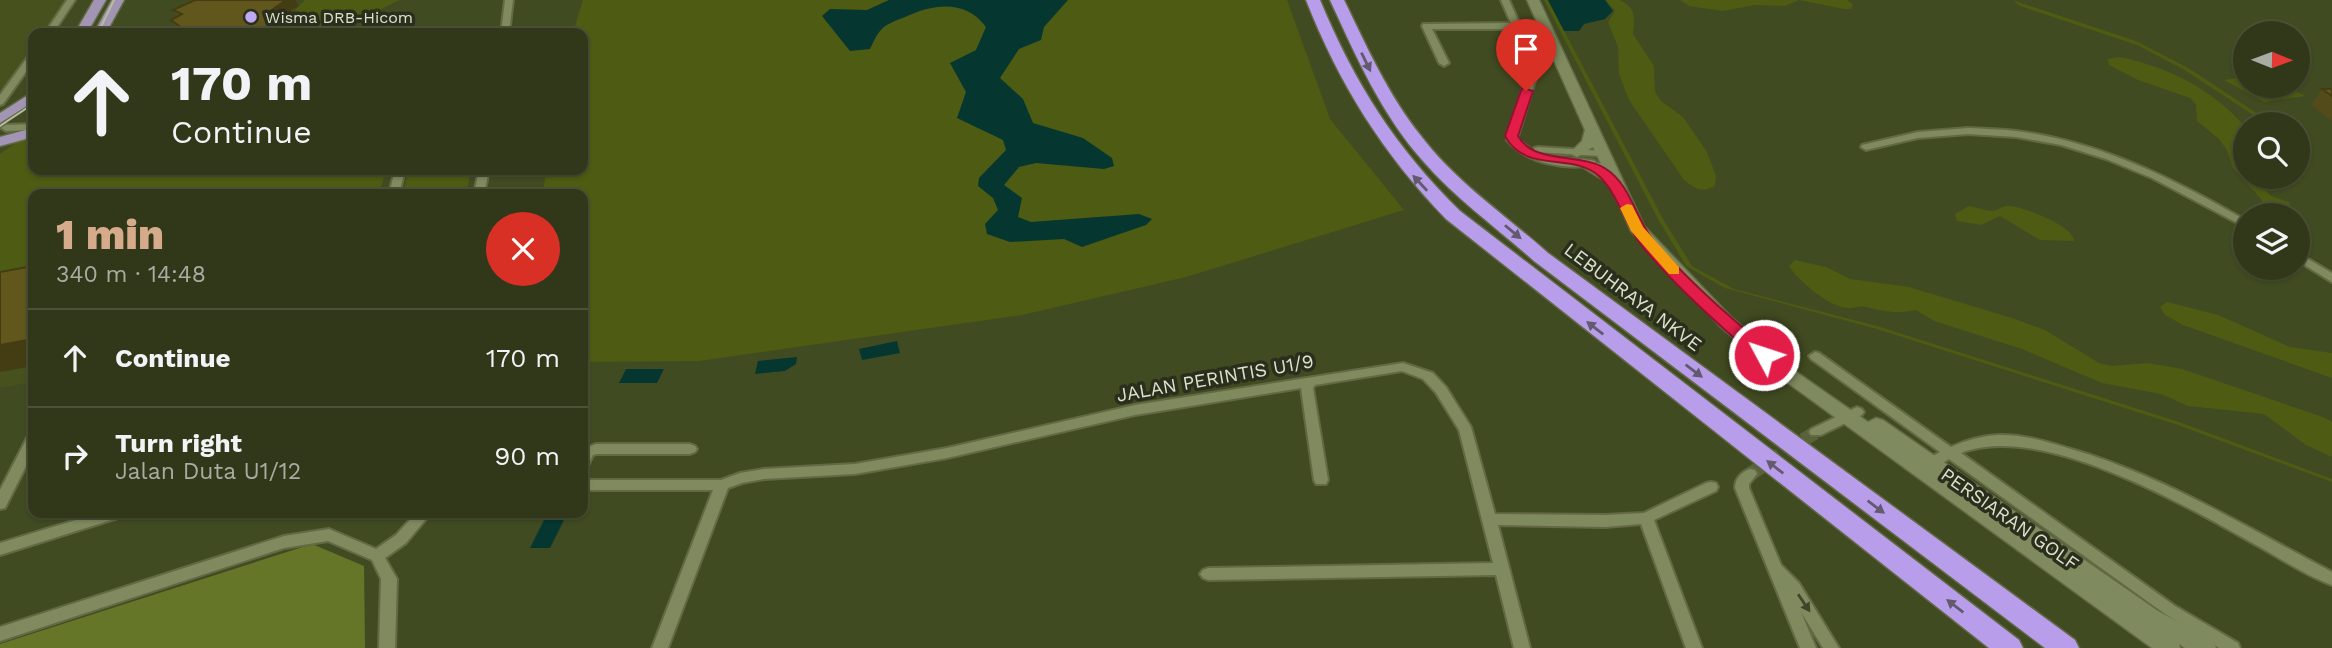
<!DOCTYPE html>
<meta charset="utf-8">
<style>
:root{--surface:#313819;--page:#3d4326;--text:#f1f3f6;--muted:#a8aca2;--line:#4c5238;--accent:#d6ab8b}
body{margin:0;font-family:"Work Sans",sans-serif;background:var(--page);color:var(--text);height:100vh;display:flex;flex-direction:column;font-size:26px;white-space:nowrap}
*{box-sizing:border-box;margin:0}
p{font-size:23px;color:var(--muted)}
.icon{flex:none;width:38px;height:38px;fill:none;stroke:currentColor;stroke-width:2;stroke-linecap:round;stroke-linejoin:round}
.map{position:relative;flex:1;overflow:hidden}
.panel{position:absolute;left:28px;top:189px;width:560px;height:329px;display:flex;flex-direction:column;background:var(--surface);border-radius:14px;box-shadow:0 2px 5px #0004,0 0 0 2px var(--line)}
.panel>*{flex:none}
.hud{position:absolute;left:28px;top:28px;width:560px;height:147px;border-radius:14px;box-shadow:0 2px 5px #0004,0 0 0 2px var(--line);background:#313819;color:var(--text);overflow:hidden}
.needle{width:46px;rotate:91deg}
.tools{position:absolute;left:2233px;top:21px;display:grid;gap:14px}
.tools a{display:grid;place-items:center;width:77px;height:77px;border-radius:50%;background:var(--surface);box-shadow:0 2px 5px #0004,0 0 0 2px var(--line);font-size:35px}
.pin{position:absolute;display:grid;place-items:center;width:60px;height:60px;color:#fff;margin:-72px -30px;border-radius:50% 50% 50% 0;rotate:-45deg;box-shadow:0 0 7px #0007}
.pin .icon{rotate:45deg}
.me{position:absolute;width:77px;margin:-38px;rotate:310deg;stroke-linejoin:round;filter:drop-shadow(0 0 5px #0008)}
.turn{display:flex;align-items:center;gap:24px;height:147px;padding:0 28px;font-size:32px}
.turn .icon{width:91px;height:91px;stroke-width:2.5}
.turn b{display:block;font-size:49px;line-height:60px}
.round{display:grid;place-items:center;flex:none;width:74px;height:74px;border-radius:37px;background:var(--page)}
.overview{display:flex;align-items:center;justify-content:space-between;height:119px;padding:0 28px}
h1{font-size:42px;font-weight:800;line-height:52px;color:var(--accent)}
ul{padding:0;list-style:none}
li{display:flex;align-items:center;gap:21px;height:98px;padding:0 28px;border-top:2px solid var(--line)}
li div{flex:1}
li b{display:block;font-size:26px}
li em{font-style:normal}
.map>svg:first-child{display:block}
.built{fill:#46511e}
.green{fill:#4e5b12}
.forest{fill:#667628}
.water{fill:#053730}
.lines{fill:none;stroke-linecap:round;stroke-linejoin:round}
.street-tunnel{stroke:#58623a;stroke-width:14;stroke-dasharray:14 7;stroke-linecap:butt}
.street-casing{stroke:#626944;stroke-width:4}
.secondary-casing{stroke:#626944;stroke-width:3}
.primary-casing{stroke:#626944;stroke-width:3}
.highway-casing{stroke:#626944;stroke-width:3}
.street{fill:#7f8a5e;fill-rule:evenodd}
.secondary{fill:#7f8a5e;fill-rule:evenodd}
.primary{fill:#a195b3;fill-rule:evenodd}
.highway{fill:#b89deb;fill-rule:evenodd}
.tram{stroke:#b5bca0;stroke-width:2}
.wall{fill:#534b19}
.shaded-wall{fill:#443d14}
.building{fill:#61571d;stroke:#443d14;stroke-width:2}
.oneway{fill:#635a6f}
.oneway2{fill:#3f452c}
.route{fill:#e11d48;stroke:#92132f;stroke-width:2}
.slow{fill:#f59e0b}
.poi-dot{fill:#c1a8f3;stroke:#2a2e1c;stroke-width:2.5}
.labels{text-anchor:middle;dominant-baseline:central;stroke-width:7;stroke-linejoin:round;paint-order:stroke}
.far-poi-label{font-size:16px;fill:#dce2cb;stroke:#2a2e1c;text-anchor:start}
.street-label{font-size:19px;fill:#dce2cb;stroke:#2a2e1c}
</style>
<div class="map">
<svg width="2332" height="648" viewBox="0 0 2332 648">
<rect width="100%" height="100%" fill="#414b21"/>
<!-- built -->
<path class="built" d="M0,0H65L44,33H33V49L6,89L0,90Z
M33,274V382L0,388V279Z"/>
<!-- green -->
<path class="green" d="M305,0H400C363,17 328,42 287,29L299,19L291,14Z
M583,0H1287L1330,119L1404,210L1186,277L1022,315L699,361L583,362V194H543L546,170H583V33H573Z
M1544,0H1548L1663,219L1692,266L1734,289L1877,326L2179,422L2332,479V482L2178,425L1877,329L1725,288L1686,266L1658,219Z
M1606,0H1620C1636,8 1635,18 1633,34L1654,66L1655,92L1661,101L1683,117L1707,152L1716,176L1715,186C1703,193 1695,189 1684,180L1629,100L1619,74L1618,47L1608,22L1615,11Z
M1680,0H1847L1853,5L1851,9H1844L1799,0L1785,6L1755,5L1723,11L1689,6Z
M2012,0L2136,41L2190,69L2273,124H2267L2183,69L2137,45L2020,6Z
M2119,57C2167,66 2214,90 2245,127V177H2290L2263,179L2259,183L2271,196L2289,202L2291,211L2280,215L2267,211L2261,199L2233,168L2227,150L2219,139L2197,121L2196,104L2190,98L2138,80L2109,65L2108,59Z
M2245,77V86H2287L2305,96L2264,102L2224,80Z
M33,138V170H386L379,194H33V274L0,279V154L17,142Z
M408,170H471L466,194H403Z
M1969,206C1977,207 1989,213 1996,210C2002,208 2004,205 2011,206C2025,208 2074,226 2074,241L2040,240L2000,216L1981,225L1957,221L1955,214Z
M1795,260L1826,267L1850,279L1909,287L2012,318L2045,330L2099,363L2112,366L2148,363L2182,369L2323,417L2332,422V457L2306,445L2264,414L2188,406L2161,394L2102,383L2022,349L1934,321L1916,310C1897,314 1886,312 1867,307C1860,305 1853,309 1846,308C1829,306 1798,281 1789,266Z
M2167,302L2218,315L2290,347L2332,353V378L2183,325L2165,315L2160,307Z"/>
<!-- forest -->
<path class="forest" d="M312,544L364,566L365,648H0V644Z"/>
<!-- water -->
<path class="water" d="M889,0H1068L1044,27L1041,40L1019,49L1000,78L1023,99L1033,123L1083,138L1112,158L1114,166L1104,169L1036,163L1019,167L1004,185L1022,198L1018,217L1031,222L1139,214L1152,219L1146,225L1082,247L1064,239L1010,242L987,234L985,224L998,210L993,198L978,186L979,178L1006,150L1003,140L957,118L966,92L950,63L976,50L986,27C966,0 935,3 905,17C897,20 886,24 881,30C876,35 873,43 870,49L850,51L822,16L830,9L867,10Z
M1548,0H1605L1613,11L1605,19L1584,24L1579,31H1564Z
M897,341L900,353L862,360L859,349Z
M797,357L796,364L785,371L755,374L758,361Z
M626,369H664L657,383H619Z
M544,520H564L550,548H530Z"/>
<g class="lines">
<!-- street-tunnel -->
<path class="street-tunnel" d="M1750,474L1816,432"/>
<!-- street casing -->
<g class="street-casing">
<path id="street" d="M67,0H75L53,33H45Z
M505,0H513L509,33H501Z
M1501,0H1509L1539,68L1517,139L1534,152V148L1538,147L1604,151V155L1600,156L1535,152L1559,158L1591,160L1595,161V165C1565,170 1527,164 1507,140L1529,68L1513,29H1432L1449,63L1444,66L1439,63L1422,26L1423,24L1511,23Z
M33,53V62L3,104L0,105V95L30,54Z
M33,124V130L6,131L1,128L6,125Z
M1968,128C1984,129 2000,129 2016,131C2098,141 2174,179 2245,220V227L2152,178L2106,159L2061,145L2016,137L1968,134L1918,138L1866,150L1861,147L1862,145L1918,132Z
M395,170H405L399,194H389Z
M479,170H489L484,194H474Z
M2298,253L2332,273V282L2298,261Z
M1815,352L1819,353L1951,447C1966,440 1982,436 1998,435C2023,434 2047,442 2071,449C2164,476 2246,527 2332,572V585C2306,576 2280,558 2256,545C2187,506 2039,421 1961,453L2175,606L2238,643L2240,648H2219L2165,614L1949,459L1930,471H1920L1918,467L1920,463L1940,452L1811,359L1809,356Z
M1403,363L1433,373L1446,387L1471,427L1495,514L1605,515L1644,513L1706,483L1711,482L1716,483L1718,487L1716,491L1654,520L1702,648H1686L1641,524L1605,527L1498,525L1530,648H1514L1496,575L1208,580L1203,578L1200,574L1203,570L1208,568L1493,563L1459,430L1436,393L1423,379L1402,371L1315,385L1313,388L1328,480L1326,484H1316L1314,480L1301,388L1135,415L947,458L855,474L764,479L742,483L728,488L668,648H652L713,490H583V480H721L740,473L764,469L855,464L947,448L1135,405Z
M1857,407L1862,409L1864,412L1862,415L1821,435H1811L1809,432L1811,429Z
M33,434V452L5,508L0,509V490L28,436Z
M596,444H690L695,446L697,449L695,452L690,454H597L593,455L588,466L583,467V449Z
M1750,469L1755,470L1757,474L1749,484V488L1781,565L1799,583L1839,648H1823L1801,612L1816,648H1800L1735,488C1735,479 1741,472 1750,469Z
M99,513H123L121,517L0,555V543Z
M416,513H431L406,543L385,558L397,579L395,648H379L381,579L372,560L328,541L284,548L0,641V627L284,536L329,529L376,549L396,535Z"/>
</g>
<!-- secondary casing -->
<g class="secondary-casing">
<path id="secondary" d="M1527,0H1539L1644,226L1732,318L1789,367L1868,422L1876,418L1883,420L2158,611L2213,641L2216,648H2185L2179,644L2180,648H2152L1777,375L1720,326L1631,231L1610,184L1576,163L1583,159L1601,164L1593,147L1577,157L1570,153L1582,141L1585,130Z"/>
</g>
<!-- primary casing -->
<g class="primary-casing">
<path id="primary" d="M94,0H106L87,33H75Z
M112,0H124L106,33H94Z
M33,92V102L0,123V113Z
M33,128V137L0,146V137Z"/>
</g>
<!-- highway casing -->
<g class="highway-casing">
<path id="highway" d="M1306,0H1320C1355,84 1395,147 1460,211L2019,640L2023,648H1989L1446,219C1383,154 1339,84 1306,0Z
M1330,0H1344C1367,47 1388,95 1421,136C1456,182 1505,215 1548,253L2075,640L2079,648H2045L1534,261C1497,228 1456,199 1423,161C1381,114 1356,56 1330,0Z"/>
</g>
<!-- street -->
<use href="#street" class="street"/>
<!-- secondary -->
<use href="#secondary" class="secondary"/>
<!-- primary -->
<use href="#primary" class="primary"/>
<!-- highway -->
<use href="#highway" class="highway"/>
<!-- tram -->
<path class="tram" d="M98,33L114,0
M0,126L33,104"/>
</g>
<!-- wall -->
<path class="wall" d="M195,0H296L299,6L291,10L296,20L294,21L305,33H179L171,20L177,17L173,10Z
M2322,89H2332V121L2311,105Z"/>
<!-- shaded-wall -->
<path class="shaded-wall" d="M277,0H296L299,6L291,10L296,20L279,33L269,12Z
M300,23L305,33H280Z
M33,339V366L0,372V345Z"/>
<!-- building -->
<path class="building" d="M195,0H286L269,12L300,23L280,33H223L225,31L199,32L182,28L171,20L182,14L173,10Z
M2322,89H2332V96Z
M33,266V339L0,345V272Z"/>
<!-- one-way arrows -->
<defs><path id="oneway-solid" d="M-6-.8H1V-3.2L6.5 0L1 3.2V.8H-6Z" transform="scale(1.75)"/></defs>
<g class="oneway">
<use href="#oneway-solid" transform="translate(1366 62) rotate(64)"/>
<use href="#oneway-solid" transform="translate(1420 183) rotate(-133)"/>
<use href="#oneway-solid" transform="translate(1513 232) rotate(40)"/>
<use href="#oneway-solid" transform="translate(1595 328) rotate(-142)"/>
<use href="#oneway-solid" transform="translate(1694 371) rotate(37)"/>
<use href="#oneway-solid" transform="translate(1775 467) rotate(-142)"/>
<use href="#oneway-solid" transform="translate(1876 507) rotate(37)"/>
<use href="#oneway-solid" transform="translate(1955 606) rotate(-142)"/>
</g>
<use class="oneway2" href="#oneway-solid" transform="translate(1804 603) rotate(56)"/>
<!-- route -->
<path class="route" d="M1522,88L1533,91L1518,136C1534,165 1581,152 1606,169C1630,184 1636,219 1653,240C1687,280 1730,317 1770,351V359H1758C1718,324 1676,287 1642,246C1625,225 1619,196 1600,177C1573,151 1526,175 1505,136Z"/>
<!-- slow -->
<path class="slow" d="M1627,204L1632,205L1643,227L1679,267V274H1669L1631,231L1620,208Z"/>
<!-- markers -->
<circle class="poi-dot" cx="251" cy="17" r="7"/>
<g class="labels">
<!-- far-poi labels -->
<g class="far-poi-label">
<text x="265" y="17">Wisma DRB-Hicom</text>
</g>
<!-- street labels -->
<g class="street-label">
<text transform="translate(1633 297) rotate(37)">LEBUHRAYA NKVE</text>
<text transform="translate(1215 378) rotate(-10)">JALAN PERINTIS U1/9</text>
<text transform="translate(2010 519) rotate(35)">PERSIARAN GOLF</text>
</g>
</g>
</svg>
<div class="tools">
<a><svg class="needle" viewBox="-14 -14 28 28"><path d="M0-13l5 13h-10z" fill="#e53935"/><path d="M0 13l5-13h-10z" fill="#a8aca2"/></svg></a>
<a><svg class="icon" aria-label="search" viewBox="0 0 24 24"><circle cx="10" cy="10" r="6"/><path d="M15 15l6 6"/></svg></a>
<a><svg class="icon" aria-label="layers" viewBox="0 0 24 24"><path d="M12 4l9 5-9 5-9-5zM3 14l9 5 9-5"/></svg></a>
</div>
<div class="pin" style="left:1526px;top:91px;background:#d93025"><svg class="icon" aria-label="arrive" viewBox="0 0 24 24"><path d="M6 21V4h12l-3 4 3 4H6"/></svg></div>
<svg class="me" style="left:1764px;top:355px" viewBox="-20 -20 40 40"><circle r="17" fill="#e11d48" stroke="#fff" stroke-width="3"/><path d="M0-11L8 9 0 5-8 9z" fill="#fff"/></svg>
<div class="hud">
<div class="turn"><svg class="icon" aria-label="ahead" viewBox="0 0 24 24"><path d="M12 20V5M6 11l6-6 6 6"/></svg><div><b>170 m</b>Continue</div></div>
</div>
<section class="panel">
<div class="overview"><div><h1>1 min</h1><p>340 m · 14:48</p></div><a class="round" style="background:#d93025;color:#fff"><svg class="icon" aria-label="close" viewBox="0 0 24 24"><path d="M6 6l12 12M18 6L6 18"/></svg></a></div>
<ul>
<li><svg class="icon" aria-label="ahead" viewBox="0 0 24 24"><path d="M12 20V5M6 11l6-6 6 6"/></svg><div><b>Continue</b></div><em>170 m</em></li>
<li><svg class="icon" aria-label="right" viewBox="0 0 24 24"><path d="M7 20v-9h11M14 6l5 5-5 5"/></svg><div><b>Turn right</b><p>Jalan Duta U1/12</p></div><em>90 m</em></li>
</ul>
</section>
</div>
